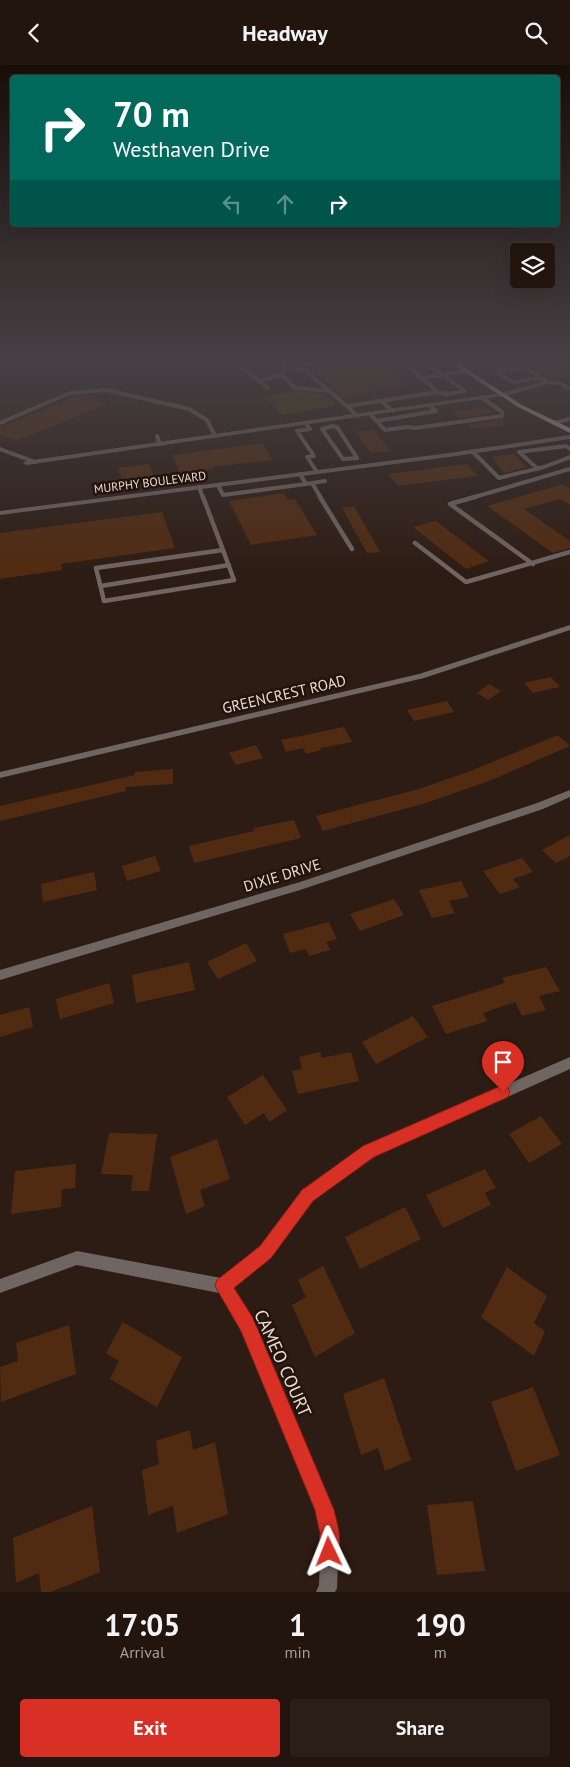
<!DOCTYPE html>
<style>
:root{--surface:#22150e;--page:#2a1e17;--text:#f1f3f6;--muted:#a29f9e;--line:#3f342e;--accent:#d93025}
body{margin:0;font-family:"PT Sans",sans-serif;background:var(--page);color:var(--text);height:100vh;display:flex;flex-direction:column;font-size:19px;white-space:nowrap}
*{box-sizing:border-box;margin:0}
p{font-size:16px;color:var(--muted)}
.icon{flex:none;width:28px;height:28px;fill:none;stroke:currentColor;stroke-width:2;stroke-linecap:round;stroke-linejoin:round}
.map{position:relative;height:1527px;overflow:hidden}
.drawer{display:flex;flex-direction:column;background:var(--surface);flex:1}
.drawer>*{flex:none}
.guide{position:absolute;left:10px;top:10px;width:550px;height:152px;border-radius:5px;box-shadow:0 5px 20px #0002,0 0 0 1px var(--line);background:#00695c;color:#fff;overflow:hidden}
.buttons{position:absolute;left:510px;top:178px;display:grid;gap:10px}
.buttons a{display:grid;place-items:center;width:45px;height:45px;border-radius:5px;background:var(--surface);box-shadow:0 5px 20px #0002,0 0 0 1px var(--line);font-size:25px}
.pin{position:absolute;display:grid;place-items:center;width:42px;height:42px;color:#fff;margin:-51px -21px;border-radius:50% 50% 50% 0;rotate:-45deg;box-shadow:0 0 5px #0007}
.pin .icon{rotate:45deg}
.me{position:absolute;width:55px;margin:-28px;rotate:358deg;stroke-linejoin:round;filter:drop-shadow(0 0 4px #0008)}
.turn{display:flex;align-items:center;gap:18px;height:105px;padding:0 20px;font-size:22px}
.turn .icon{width:65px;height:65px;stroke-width:2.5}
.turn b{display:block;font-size:35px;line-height:42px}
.lanes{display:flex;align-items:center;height:48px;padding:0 20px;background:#0003;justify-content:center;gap:25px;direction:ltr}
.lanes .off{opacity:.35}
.eta{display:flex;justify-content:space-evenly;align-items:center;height:85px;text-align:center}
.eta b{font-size:30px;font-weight:800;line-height:35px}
.button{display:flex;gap:10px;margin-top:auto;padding:10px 20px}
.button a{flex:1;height:58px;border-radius:5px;background:var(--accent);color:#fff;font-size:20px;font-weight:800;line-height:58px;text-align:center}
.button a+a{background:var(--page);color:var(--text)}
header{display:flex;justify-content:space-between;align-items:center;height:65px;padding:0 20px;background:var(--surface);font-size:22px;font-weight:800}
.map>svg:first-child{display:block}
.green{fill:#3d420b}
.building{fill:#512b11}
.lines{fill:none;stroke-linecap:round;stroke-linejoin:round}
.lane-far1{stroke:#6f6561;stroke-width:4}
.lane{stroke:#6f6561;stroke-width:4.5}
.street{fill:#6f6561;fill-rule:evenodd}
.primary{fill:#bea9a3;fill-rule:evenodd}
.route{fill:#d93025;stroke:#8d1f18}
.labels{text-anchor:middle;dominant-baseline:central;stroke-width:5;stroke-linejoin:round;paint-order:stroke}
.far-street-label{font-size:12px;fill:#e8ddd6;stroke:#23130a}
.street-label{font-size:15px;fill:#e8ddd6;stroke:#23130a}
.near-street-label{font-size:18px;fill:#e8ddd6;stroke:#23130a}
</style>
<header><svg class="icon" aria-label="back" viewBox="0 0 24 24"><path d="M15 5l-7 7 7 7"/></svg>Headway<svg class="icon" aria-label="search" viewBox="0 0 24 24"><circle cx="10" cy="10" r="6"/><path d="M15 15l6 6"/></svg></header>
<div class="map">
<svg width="570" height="1527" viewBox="0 0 570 1527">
<rect width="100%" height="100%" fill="#2d1c13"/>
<!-- green -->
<path class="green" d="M300,326L323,329L337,340L282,350L264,331Z"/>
<!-- building -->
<path class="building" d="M342,295H380L410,320L366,327L369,329L344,334L309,302Z
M520,295H570V308L550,312Z
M88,330L109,338L16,376L0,369V362L77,331Z
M485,342L493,348L459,353L451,347Z
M501,355L507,360L471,364L466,360Z
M374,365L391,386L371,388L355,367Z
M263,378L272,395L212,402L213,404L180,408L172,390Z
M514,389L527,402L505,408L491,392Z
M149,399L154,411L122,415L118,403Z
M467,399L478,411L398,421L388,409Z
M563,419L570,424V440L560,434L524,444L570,476V483L553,488L487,441Z
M284,428L288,435L295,434L317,470L251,480L229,436Z
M354,441L380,487L367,488L342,443Z
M162,447L175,483L61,499L62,505L0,514V468Z
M436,456L489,496L466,504L413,462Z
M551,612L560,622L533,628L524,618Z
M489,619L501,626L488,635L477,628Z
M447,636L454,647L414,656L407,645Z
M344,662L352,677L320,683L321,685L306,689L303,683L286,687L281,675Z
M558,670L570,681L489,716L426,738L323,766L316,751L419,724L473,705Z
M256,680L263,693L236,700L229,688Z
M173,704V719L125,722L126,726L0,756V741L135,710V707Z
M294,755L301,773L194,798L189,781L254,766V763Z
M570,770V791L556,798L542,785Z
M155,791L161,806L127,816L122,801Z
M522,793L533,807L513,814L520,822L500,829L483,806Z
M94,807L97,825L43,837L41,819Z
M461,816L469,832L449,836L455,848L432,853L419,825Z
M394,834L404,850L360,866L350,849Z
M329,857L337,874L326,877L330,885L309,891L306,884L290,888L283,869Z
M246,878L257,896L218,914L207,897Z
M189,897L195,925L136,938L132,910Z
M546,902L560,926L539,931L546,945L522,951L515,937L483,948L487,956L446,969L432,941L505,918L502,913Z
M109,918L114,938L60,954L56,934Z
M29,942L33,962L0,972V950Z
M413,951L428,972L376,999L362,977Z
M320,987L322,993L351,987L359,1016L298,1029L292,1006L302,1004L299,992Z
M263,1010L287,1045L269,1057L264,1048L245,1060L227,1032Z
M541,1051L562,1079L529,1098L509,1069Z
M109,1068L157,1069L149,1126H131L133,1110L101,1109Z
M217,1074L230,1114L200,1125L205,1141L186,1149L170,1092Z
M76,1099L75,1123L62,1124L61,1142L11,1149L15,1106Z
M485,1104L496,1123L485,1128L491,1140L443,1163L426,1130Z
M405,1142L421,1174L360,1204L345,1172Z
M323,1201L355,1268L315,1292L292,1240L306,1232L298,1215Z
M507,1202L547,1231L534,1258L545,1266L534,1291L481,1252Z
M123,1257L182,1292L157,1342L110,1314L119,1296L106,1288Z
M69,1260L76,1309L1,1337L0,1302L18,1296L16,1278Z
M384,1313L411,1395L385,1406L378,1383L361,1390L343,1329Z
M533,1322L560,1390L516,1406L491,1337Z
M190,1365L193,1385L215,1377L228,1449L177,1468L173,1441L148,1450L142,1405L159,1399L156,1376Z
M473,1436L485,1506L437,1510L427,1440Z
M92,1441L100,1507L51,1527H41L39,1508L16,1518L13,1473Z"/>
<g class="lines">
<!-- lane-far1 -->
<path class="lane-far1" d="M279,295L286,302L324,296L322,295
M422,295L465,326L446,329L438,327
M238,300L268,323
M282,310L295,323L330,326
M421,313L466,306
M259,316L282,310L286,302L305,305L347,341
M548,317L559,318L570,324
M501,330L548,317L523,302L495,307L513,317L541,313
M381,336L393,346
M370,349L385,365L407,362L415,363L502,351V347L481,332
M357,351L347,341L438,327L405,299L412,295
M376,356L436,346L429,340
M0,358L70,328L106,325L189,344L207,355L215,371
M306,358L310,364L297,366L314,391L307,392L317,407
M554,358L570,354
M332,361L337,362L357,393L343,394L322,364Z
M157,371L160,379
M0,384L35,397
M472,386L499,413L544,402L570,392
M538,404L519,387L566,381L570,384
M300,409L306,419L325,416
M312,418L321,433
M218,420L223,430L306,419
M199,422L203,433
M471,433L570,404"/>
<!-- lane -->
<path class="lane" d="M203,432L223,485
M320,432L352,484
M475,432L450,439L533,499
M415,478L466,517L570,487
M223,485L234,515L104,536L96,503Z
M101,521L229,500"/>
<!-- street -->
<path class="street" d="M501,328L503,329V331L26,400L23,398L26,396Z
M570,370V374L449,392L0,450V446L449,388Z
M570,560V565L424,613L0,713V707L419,609Z
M570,725V732L543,744L300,825L0,915V905L300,817L537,738Z
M570,992V1004L373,1092L313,1135L271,1192L233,1223L252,1255L334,1445L339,1469L337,1523L335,1527H316L319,1520L321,1469L316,1445L242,1265L219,1228L77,1200L0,1228V1214L77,1186L221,1213L261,1182L303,1125L363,1082Z"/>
<!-- primary -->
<path class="primary" d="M446,295H453L522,340L570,363V368L518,342Z"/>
</g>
<!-- sky -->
<linearGradient id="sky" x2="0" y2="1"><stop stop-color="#190f0a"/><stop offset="0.58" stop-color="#464044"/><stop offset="1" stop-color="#464044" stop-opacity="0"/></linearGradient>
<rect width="570" height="508" fill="url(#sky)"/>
<!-- route -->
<path class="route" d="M503,1020L508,1022L510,1027L508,1032L374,1092L313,1136L271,1193L234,1223L253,1253L334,1445C338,1462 343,1478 337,1494L329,1497L322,1494L319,1487L320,1469L315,1445L241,1266L215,1221L217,1215L260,1181L302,1125L363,1081Z"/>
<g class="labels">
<!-- far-street labels -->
<g class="far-street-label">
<text transform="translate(150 417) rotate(-7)">MURPHY BOULEVARD</text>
</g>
<!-- street labels -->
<g class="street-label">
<text transform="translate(284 629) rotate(-13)">GREENCREST ROAD</text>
<text transform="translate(282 810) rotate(-17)">DIXIE DRIVE</text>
</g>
<!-- near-street labels -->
<g class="near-street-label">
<text transform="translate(283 1298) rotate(66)">CAMEO COURT</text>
</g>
</g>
</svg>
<div class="buttons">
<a><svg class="icon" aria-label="layers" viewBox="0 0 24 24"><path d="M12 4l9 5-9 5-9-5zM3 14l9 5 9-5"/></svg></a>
</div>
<div class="pin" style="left:503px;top:1027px;background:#d93025"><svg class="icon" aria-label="arrive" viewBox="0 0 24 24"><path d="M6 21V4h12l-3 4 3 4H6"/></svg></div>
<svg class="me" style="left:329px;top:1487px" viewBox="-20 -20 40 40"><path d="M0-17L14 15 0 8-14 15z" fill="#d93025" stroke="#fff" stroke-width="4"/></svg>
<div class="guide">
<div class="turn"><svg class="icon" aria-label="right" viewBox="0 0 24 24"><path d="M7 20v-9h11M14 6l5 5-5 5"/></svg><div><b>70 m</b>Westhaven Drive</div></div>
<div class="lanes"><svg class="icon off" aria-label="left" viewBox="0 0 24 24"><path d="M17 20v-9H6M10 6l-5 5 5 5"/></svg><svg class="icon off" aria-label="ahead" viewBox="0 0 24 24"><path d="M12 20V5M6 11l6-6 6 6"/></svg><svg class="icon" aria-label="right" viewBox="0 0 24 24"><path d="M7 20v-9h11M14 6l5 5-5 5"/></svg></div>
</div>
</div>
<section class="drawer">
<div class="eta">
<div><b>17:05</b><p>Arrival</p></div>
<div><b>1</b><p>min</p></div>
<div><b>190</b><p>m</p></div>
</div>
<div class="button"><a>Exit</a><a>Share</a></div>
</section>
